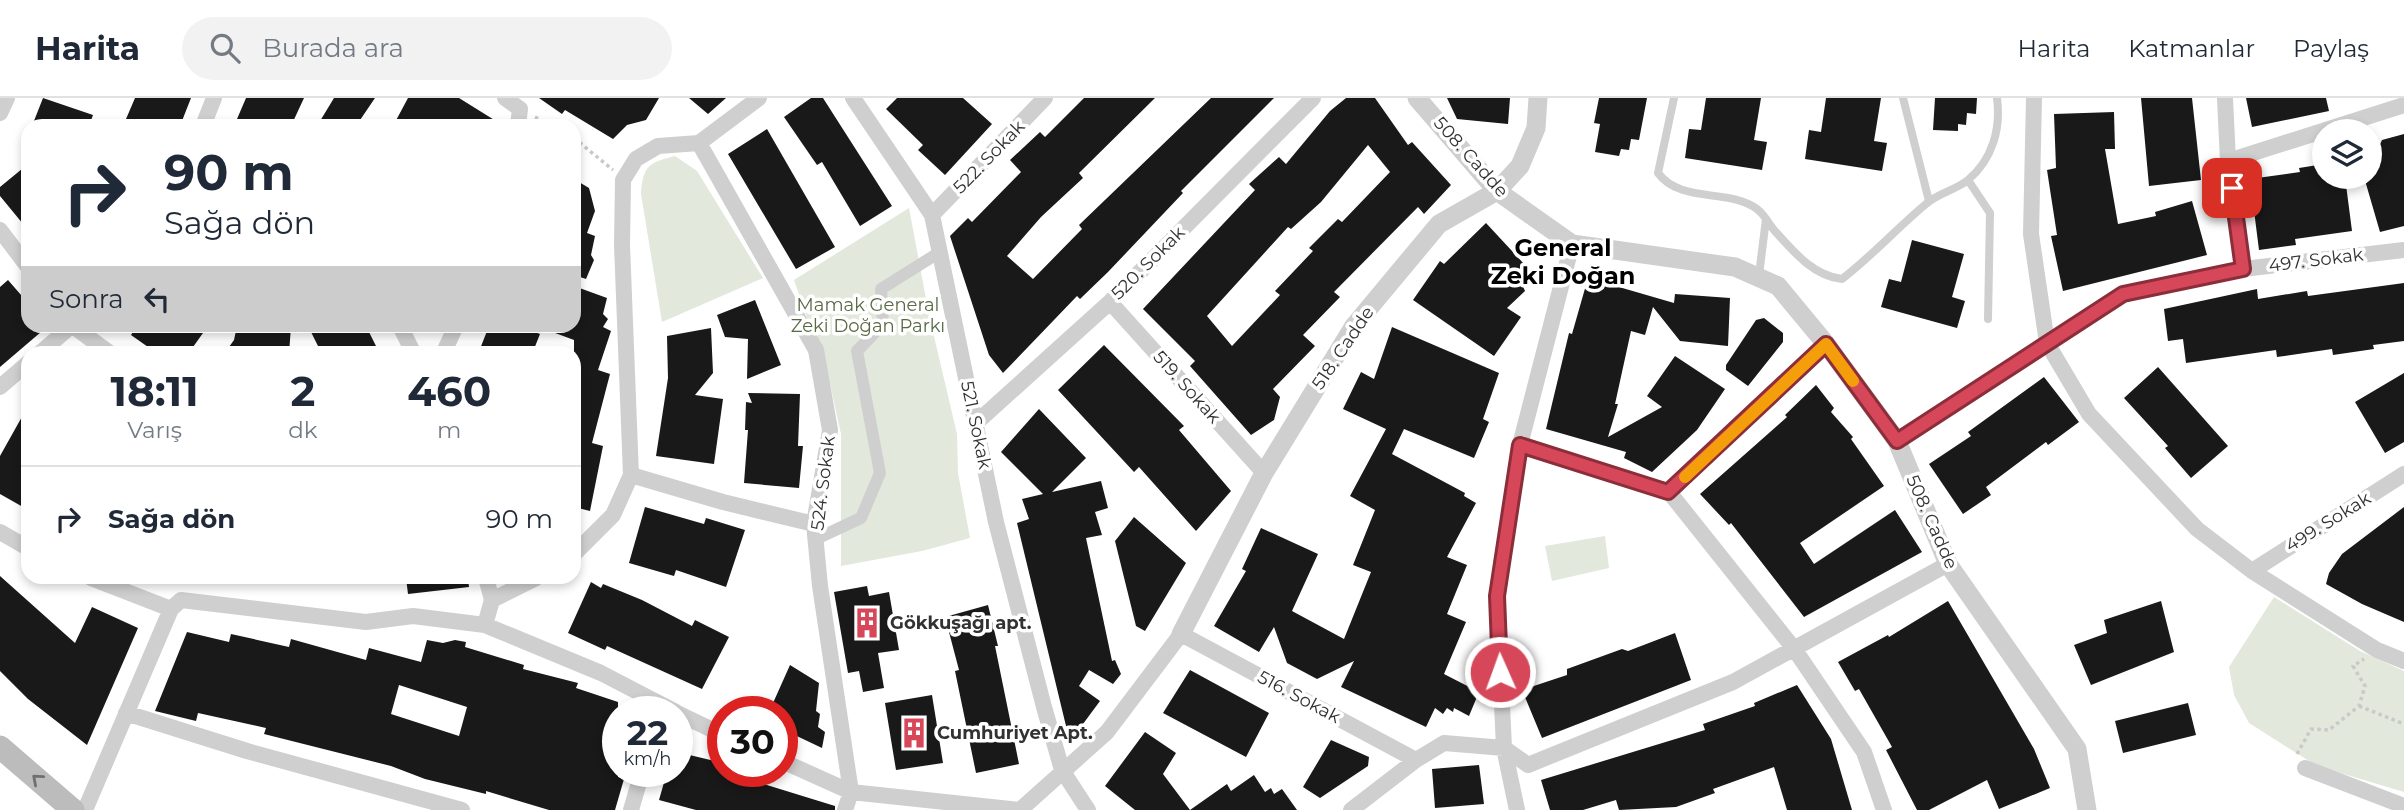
<!DOCTYPE html>
<html lang="tr">
<meta charset="utf-8">
<style>
:root{--surface:#fff;--page:#f2f2f3;--text:#1f2937;--muted:#747a83;--line:#e0e1e3}
body{margin:0;font-family:Montserrat,sans-serif;background:var(--page);color:var(--text);height:100vh;display:flex;flex-direction:column;font-size:26px;white-space:nowrap}
*{box-sizing:border-box;margin:0}
p{font-size:23px;color:var(--muted)}
.icon{flex:none;width:38px;height:38px;fill:none;stroke:currentColor;stroke-width:2;stroke-linecap:round;stroke-linejoin:round}
.map{position:relative;flex:1;overflow:hidden}
.drawer{position:absolute;left:21px;top:248px;width:560px;height:238px;display:flex;flex-direction:column;background:var(--surface);border-radius:21px;box-shadow:0 4px 10px #0003}
.drawer>*{flex:none}
.guide{position:absolute;left:21px;top:21px;width:560px;height:214px;border-radius:21px;box-shadow:0 4px 10px #0003;background:#fff;color:var(--text);overflow:hidden}
.buttons{position:absolute;left:2312px;top:21px;display:grid;gap:14px}
.buttons a{display:grid;place-items:center;width:70px;height:70px;border-radius:50%;background:var(--surface);box-shadow:0 4px 10px #0003;font-size:35px}
.speed{position:absolute;left:602px;top:598px;display:flex;gap:14px;font-size:35px;font-weight:700;text-align:center}
.speed>*{display:grid;place-content:center;width:91px;height:91px;border-radius:50%;background:var(--surface);box-shadow:0 4px 10px #0003;line-height:1}
.speed small{font-size:18px;font-weight:400}
.speed .limit{border:10px solid #d22;background:#fff;color:#111}
.pin{position:absolute;display:grid;place-items:center;width:60px;height:60px;color:#fff;margin:-30px;border-radius:14px;box-shadow:0 4px 10px #0006}
.me{position:absolute;width:77px;margin:-38px;rotate:358deg;stroke-linejoin:round;filter:drop-shadow(0 0 5px #0008)}
.turn{display:flex;align-items:center;gap:24px;height:147px;padding:0 28px;font-size:32px}
.turn .icon{width:91px;height:91px;stroke-width:2.5}
.turn b{display:block;font-size:49px;line-height:60px}
.then{display:flex;align-items:center;height:66px;padding:0 28px;background:#0003;gap:14px;font-size:26px}
.eta{display:flex;justify-content:space-evenly;align-items:center;height:119px;text-align:center}
.eta b{font-size:42px;font-weight:700;line-height:49px}
ul{padding:0;list-style:none}
li{display:flex;align-items:center;gap:21px;height:105px;padding:0 28px;border-top:2px solid var(--line)}
li div{flex:1}
li b{display:block;font-size:26px}
li em{font-style:normal}
header{display:flex;align-items:center;gap:42px;box-sizing:border-box;height:98px;padding:0 35px;background:var(--surface);border-bottom:2px solid var(--line)}
header strong{font-size:33px}
nav{display:flex;gap:38px;margin-inline-start:auto;font-size:24px}
.search{width:490px;height:63px;background:var(--page);display:flex;align-items:center;gap:18px;box-sizing:border-box;padding:0 24px;border-radius:38px;color:var(--muted);font-size:26px}
.map>svg:first-child{display:block}
.green{fill:#e2e8dc}
.building{fill:#191919;fill-rule:evenodd}
.lines{fill:none;stroke-linecap:round;stroke-linejoin:round}
.path{stroke:#c9c9c9;stroke-width:3.5;stroke-dasharray:3.5 3.5;stroke-linecap:butt}
.service{stroke:#cfcfcf;stroke-width:8}
.pedestrian{stroke:#cfcfcf;stroke-width:12}
.minor{stroke:#cfcfcf;stroke-width:16}
.tertiary{stroke:#cfcfcf;stroke-width:19}
.secondary{stroke:#bcbcbc;stroke-width:23}
.oneway{stroke:#707070}
.route-casing{stroke:#8b2e3a;stroke-width:18}
.route{stroke:#d64759;stroke-width:12}
.slow{stroke:#f59e0b;stroke-width:12}
.labels{text-anchor:middle;dominant-baseline:central;stroke-width:7;stroke-linejoin:round;paint-order:stroke}
.street-label{font-size:18px;fill:#323232;stroke:#fff}
.park-label{font-size:18px;fill:#576a43;stroke:#fff}
.poi-label{font-size:18px;font-weight:bold;fill:#323232;stroke:#fff;text-anchor:start}
.district-label{font-size:24px;font-weight:bold;fill:#000;stroke:#fff}
</style>
<header>
<strong>Harita</strong>
<div class="search"><svg class="icon" aria-label="search" viewBox="0 0 24 24"><circle cx="10" cy="10" r="6"/><path d="M15 15l6 6"/></svg>Burada ara</div>
<nav><a>Harita</a><a>Katmanlar</a><a>Paylaş</a></nav>
</header>
<div class="map">
<svg width="2404" height="712" viewBox="0 0 2404 712">
<rect width="100%" height="100%" fill="#fff"/>
<!-- green -->
<path class="green" d="M675,58L697,73L763,180L662,224L641,96C643,67 649,65 675,58Z
M909,110L929,217L957,336L958,375L970,440L922,453L841,468V336L830,286L794,182Z
M1605,438L1609,470L1552,483L1545,448Z
M2274,499L2360,553L2404,573V694L2317,668L2249,625L2234,597L2229,569Z"/>
<!-- building -->
<path class="building" d="M43,0L93,17L89,28H32Z
M135,0H191L180,28H123Z
M246,0H304L291,28H234Z
M334,0H375L356,28H317Z
M408,0H459L504,28H393Z
M539,0H659L646,22L627,27L613,41L565,12L562,16Z
M689,0H726L708,16Z
M811,0H823L892,108L860,128L822,64L817,67L784,19Z
M897,0H963L992,26L945,77L918,52L923,47L886,11Z
M1084,0H1155L1079,75L1083,80L1041,119L1007,158L1033,181L1082,131L1079,127L1211,0H1274L1181,93L1183,95L1108,174L1080,201L1077,198L1003,275L989,257L950,138L968,120L972,124L1021,74L1010,62L1040,34L1045,39Z
M1346,0H1375L1408,47L1412,44L1451,87L1424,116L1418,109L1334,194L1340,199L1303,237L1315,248L1273,291L1280,299L1274,322L1251,337L1190,268L1195,263L1143,211L1255,92L1249,86L1279,59L1286,66L1330,13ZM1368,47L1390,74L1342,124L1338,121L1309,150L1313,153L1275,193L1280,197L1232,248L1207,218L1288,129L1291,131L1321,104Z
M1447,0H1510L1508,26L1457,21Z
M1599,0H1647L1639,42L1631,41L1629,52L1621,51L1619,58L1595,54L1600,26L1594,25Z
M1706,0H1761L1754,42L1767,44L1762,72L1685,60L1689,31L1701,32Z
M1826,0H1881L1874,43L1887,45L1882,73L1805,61L1809,32L1821,34Z
M1935,0H1977L1976,16L1967,15L1966,27L1958,26V33L1933,32Z
M2141,0H2192L2201,82L2149,88Z
M2246,0H2326L2329,13L2252,29Z
M2114,14L2115,51H2105L2118,126L2156,118L2155,114L2192,103L2207,157L2063,193L2051,138L2057,137L2047,72L2056,70L2054,16Z
M767,31L835,149L796,171L728,56Z
M2404,36V128L2380,134L2364,79H2370V55L2377,53L2382,42Z
M28,66V132L0,98V89Z
M2324,66V79H2345L2352,133L2295,141L2296,147L2259,152L2250,81L2300,74L2299,70Z
M574,81L589,90L595,113L587,135L595,138L591,157L594,162L586,181L574,177Z
M1486,125L1525,167L1521,171L1528,181L1522,186L1525,193L1507,210L1521,219L1494,258L1413,202L1440,163L1444,166Z
M1912,142L1964,156L1952,199L1965,203L1957,230L1881,209L1889,181L1901,184Z
M1588,180L1674,205L1675,196L1730,200L1728,248L1680,243L1653,209L1645,237L1631,233L1615,306H1618L1608,339L1662,309L1647,298L1675,258L1725,291L1697,332L1652,374L1624,360L1626,354L1546,331L1569,235L1572,236Z
M8,182L28,205V228H48L0,269V189Z
M2404,185V243L2373,247L2374,251L2333,257L2332,251L2277,259L2276,252L2186,265L2183,241L2168,243L2164,211L2257,191L2258,201L2307,193L2308,198Z
M574,188L607,200L603,216L608,221L603,229L611,233L598,272L610,276L592,345L603,348L590,413L574,409V242L539,229L574,228Z
M755,202L781,267L747,281L748,241L725,239L717,217Z
M1764,220L1783,235V244L1748,288L1726,272V267L1756,222Z
M137,228H208L188,256H158L131,237Z
M237,228H291L289,256H224L234,242Z
M308,228H366L380,256H322Z
M489,228H519L540,236L532,256H478Z
M1392,229L1499,275L1483,321L1489,324L1474,360L1404,331L1392,356L1465,395L1464,398L1476,405L1447,459L1467,467L1447,516L1466,524L1444,576L1479,594L1469,618L1454,610L1453,614L1447,610L1443,616L1435,610L1426,629L1341,589L1354,563L1317,581L1287,565L1274,529L1259,554L1214,528L1246,473L1242,471L1261,430L1318,456L1292,513L1344,541L1371,474L1353,467L1375,412L1350,398L1386,331L1343,311L1361,274L1374,281Z
M711,230L713,275L695,297L723,301L714,366L656,358L668,280L667,238Z
M1104,247L1184,328L1179,332L1231,393L1196,433L1139,369L1134,374L1058,292Z
M2158,269L2228,348L2191,380L2165,350L2168,348L2124,300Z
M2404,275V344L2385,355L2355,304Z
M2044,279L2079,324L2048,347L2046,344L1986,389L1991,397L1963,416L1929,366L1971,338L1968,334Z
M1816,287L1834,310L1831,314L1853,339L1851,341L1884,388L1800,445L1814,466L1895,412L1922,454L1804,519L1731,425L1729,427L1700,396L1787,319L1785,317Z
M748,295L800,296L798,348H803L799,390L744,385L748,332H745L746,304L752,305Z
M28,308V400L23,409L0,396V358Z
M1039,311L1086,360L1052,394L1101,383L1108,410L1095,414L1102,437L1086,440L1112,563L1115,562L1121,576L1113,586L1089,572L1079,588L1100,603L1080,630L1071,631L1066,628L1017,425L1029,421L1022,401L1043,396L1001,354Z
M645,409L704,426L706,420L745,432L726,489L676,472L674,478L629,465Z
M2404,409V524L2362,506L2326,486L2329,475L2342,456Z
M1134,419L1186,465L1145,533L1136,528L1115,443Z
M0,478L75,545L92,509L138,530L87,647L28,601L0,573Z
M406,480H468L469,489L408,496Z
M591,484L601,490L603,486L642,502L692,528L695,522L729,539L702,591L607,548L605,552L568,535Z
M867,488L869,498L889,494L899,552L878,555L884,590L863,594L859,573L848,575L834,494Z
M1948,503L2034,651L2050,690L1999,711L1987,682L1929,712H1917L1886,652L1892,649L1859,591L1855,593L1838,564L1888,537L1889,539Z
M2161,503L2174,554L2091,587L2074,547L2107,535L2104,522Z
M988,507L998,548H995L1019,666L976,675L955,573L959,572L945,519Z
M187,534L229,544L231,536L289,549L291,541L366,562L369,550L421,564L427,542L443,545L455,542L466,544L465,549L524,567L523,571L578,585L576,590L618,604V679L624,681L615,712H549L486,693V696L425,681L391,668L264,636L266,630L198,615L196,623L155,613ZM399,587L467,609L459,638L391,616Z
M1675,535L1691,582L1542,640L1522,592L1567,577V571L1622,551L1628,553Z
M790,567L819,585L816,613L820,616L818,629L825,634L822,650L782,631V614H769Z
M1190,572L1269,615L1246,659L1163,615Z
M1797,587L1831,641L1852,712H1787L1774,669L1713,691L1715,695L1676,709L1619,712L1616,702L1583,712H1550L1541,682L1705,632L1703,626L1755,608L1754,605Z
M932,597L943,665L896,672L885,605Z
M2188,605L2196,637L2123,655L2115,623Z
M1145,634L1176,655L1163,676L1190,712L1227,686L1231,693L1254,677L1265,694L1271,690L1274,696L1282,691L1297,712H1135L1105,688Z
M1331,642L1369,659L1368,668L1320,700L1303,689Z
M677,654L723,665V674H739L738,678L835,708V712H696L659,702L667,674H677Z
M1479,667L1484,706L1435,710L1432,671Z"/>
<g class="lines">
<!-- path -->
<path class="path" d="M535,19L552,28
M574,40L613,72
M2359,608L2404,626
M2297,656L2311,631L2329,632L2359,608L2365,588L2353,568L2364,561"/>
<!-- service -->
<path class="service" d="M1674,0L1658,75C1681,106 1729,90 1757,111C1764,116 1769,126 1774,132C1793,153 1813,178 1842,181C1872,158 1897,130 1926,106C1938,95 1956,92 1968,82C1993,61 2001,30 1997,0
M1903,0L1929,103
M1968,82L1990,115L1988,221
M1759,177L1766,121"/>
<!-- pedestrian -->
<path class="pedestrian" d="M816,441L861,420L880,375L857,253L883,226L881,191L940,154"/>
<!-- minor -->
<path class="minor" d="M505,0L520,11L518,28
M853,0L932,117L996,424L1044,609L1062,672L1088,712
M2034,0L2031,136L2047,245L2089,316L2197,431L2252,473L2377,552L2404,563
M2225,0L2228,63L2243,171
M0,15L7,0
M203,28L214,0
M699,45L816,252L830,332L814,426L820,488L851,694L845,712
M699,45L759,0
M2228,63L2404,7
M932,117L1045,0
M0,132L28,169
M1110,204L1264,375
M73,228L111,256
M400,228L414,256
M39,256L71,228
M443,256L456,228
M0,289L28,265
M976,325L1110,204L1313,0
M1897,343L2123,196L2243,171L2404,152
M1520,347L1669,394L1795,552L1864,654L1884,712
M631,377L723,404L814,426
M1669,394L1826,246
M0,434L28,450
M574,456L613,417L631,377L622,147L623,82L636,61L658,48L699,45
M2252,473L2404,376
M91,480L171,511L181,502L366,524L413,518L485,527L492,502L536,480
M486,480L492,502
M485,527L601,575L676,614
M126,615L247,653L462,712
M677,615L723,637
M782,663L851,694L1020,712L1107,634L1181,536L1416,662
M2305,670L2404,708
M85,712L171,511
M631,712L642,674
M1351,712L1416,662L1444,645L1504,650L1528,667L1733,584L1948,466
M1517,712L1504,650L1497,498L1520,347L1572,146"/>
<!-- tertiary -->
<path class="tertiary" d="M1417,0L1497,93L1572,146L1735,169L1778,188L1826,246L1897,343L1948,466L2077,651L2087,712
M1181,536L1264,375L1354,228L1439,126L1497,93L1520,68L1536,30L1538,0"/>
<!-- secondary -->
<path class="secondary" d="M0,649L73,712"/>
</g>
<!-- one-way arrows -->
<defs><path id="oneway-chevron" d="M-2-3.5L2.5 0L-2 3.5" fill="none" stroke-width="1.6" stroke-linecap="round" stroke-linejoin="round" transform="scale(1.75)"/></defs>
<use class="oneway" href="#oneway-chevron" transform="translate(37 681) rotate(-139)"/>
<g class="lines">
<!-- route casing -->
<g class="route-casing">
<path id="route" d="M1500,574L1497,498L1520,347L1668,394L1826,246L1897,343L2123,196L2243,171L2232,90"/>
</g>
<!-- route -->
<use href="#route" class="route"/>
<!-- slow -->
<path class="slow" d="M1685,379L1826,246L1853,283"/>
</g>
<!-- icons -->
<defs>
<g id="building-bare" transform="scale(2.415)"><path d="M-4-6H4V6H1V3H-1V6H-4ZM-2.5-4.3h1.7v1.8h-1.7ZM.8-4.3h1.7v1.8H.8ZM-2.5-1h1.7V.8h-1.7ZM.8-1h1.7V.8H.8Z" fill="#d64759" stroke="#fff" stroke-width="2.5" paint-order="stroke"/></g>
</defs>
<g fill-rule="evenodd">
<use href="#building-bare" x="867" y="525"/>
<use href="#building-bare" x="914" y="635"/>
</g>
<g class="labels">
<!-- street labels -->
<g class="street-label">
<text transform="translate(989 59) rotate(-46)">522. Sokak</text>
<text transform="translate(1471 59) rotate(48)">508. Cadde</text>
<text transform="translate(2316 162) rotate(-7)">497. Sokak</text>
<text transform="translate(1148 165) rotate(-45)">520. Sokak</text>
<text transform="translate(1343 250) rotate(-56)">518. Cadde</text>
<text transform="translate(1187 289) rotate(48)">519. Sokak</text>
<text transform="translate(976 327) rotate(78)">521. Sokak</text>
<text transform="translate(823 385) rotate(-83)">524. Sokak</text>
<text transform="translate(1932 424) rotate(66)">508. Cadde</text>
<text transform="translate(2328 424) rotate(-32)">499. Sokak</text>
<text transform="translate(1299 599) rotate(28)">516. Sokak</text>
</g>
<!-- park labels -->
<g class="park-label">
<text x="868" y="207">Mamak General<tspan x="868" dy="21">Zeki Doğan Parkı</tspan></text>
</g>
<!-- poi labels -->
<g class="poi-label">
<text x="890" y="525">Gökkuşağı apt.</text>
<text x="937" y="635">Cumhuriyet Apt.</text>
</g>
<!-- district labels -->
<g class="district-label">
<text x="1563" y="149">General<tspan x="1563" dy="28">Zeki Doğan</tspan></text>
</g>
</g>
</svg>
<div class="buttons">
<a><svg class="icon" aria-label="layers" viewBox="0 0 24 24"><path d="M12 4l9 5-9 5-9-5zM3 14l9 5 9-5"/></svg></a>
</div>
<div class="speed"><div>22<small>km/h</small></div><div class="limit">30</div></div>
<div class="pin" style="left:2232px;top:90px;background:#d93025"><svg class="icon" aria-label="arrive" viewBox="0 0 24 24"><path d="M6 21V4h12l-3 4 3 4H6"/></svg></div>
<svg class="me" style="left:1500px;top:574px" viewBox="-20 -20 40 40"><circle r="17" fill="#d64759" stroke="#fff" stroke-width="3"/><path d="M0-11L8 9 0 5-8 9z" fill="#fff"/></svg>
<div class="guide">
<div class="turn"><svg class="icon" aria-label="right" viewBox="0 0 24 24"><path d="M7 20v-9h11M14 6l5 5-5 5"/></svg><div><b>90 m</b>Sağa dön</div></div>
<div class="then">Sonra<svg class="icon" aria-label="left" viewBox="0 0 24 24"><path d="M17 20v-9H6M10 6l-5 5 5 5"/></svg></div>
</div>
<section class="drawer">
<div class="eta">
<div><b>18:11</b><p>Varış</p></div>
<div><b>2</b><p>dk</p></div>
<div><b>460</b><p>m</p></div>
</div>
<ul>
<li><svg class="icon" aria-label="right" viewBox="0 0 24 24"><path d="M7 20v-9h11M14 6l5 5-5 5"/></svg><div><b>Sağa dön</b></div><em>90 m</em></li>
</ul>
</section>
</div>
